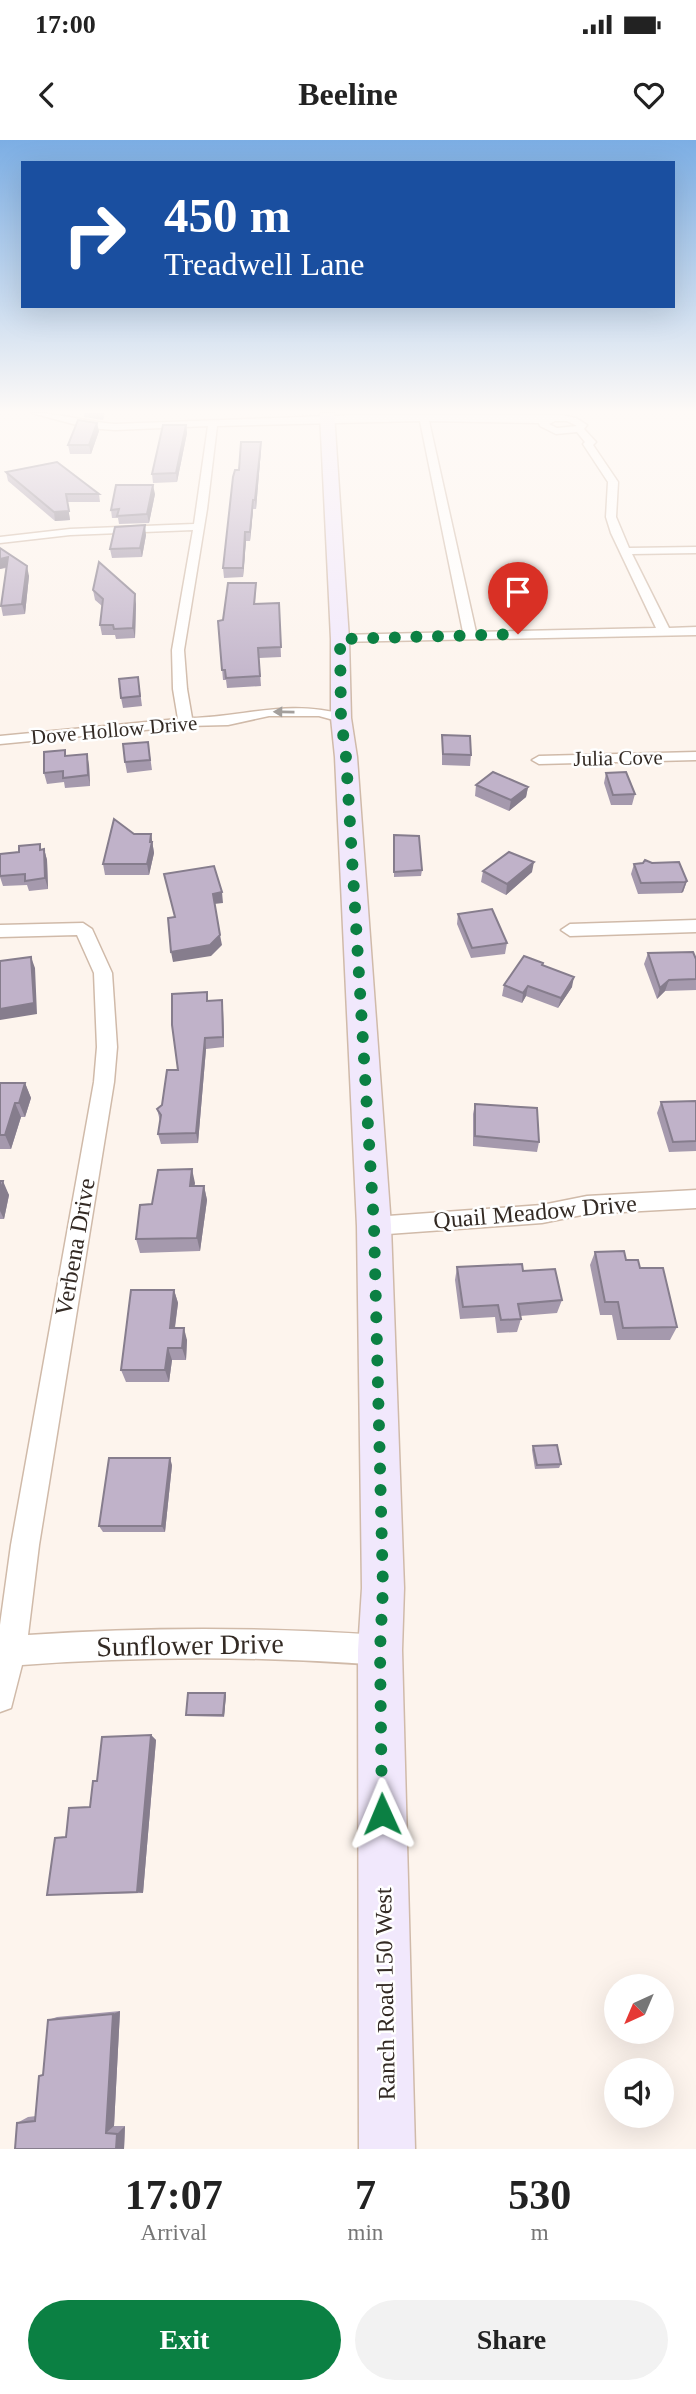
<!DOCTYPE html>
<style>
:root{--surface:#fff;--page:#f2f2f2;--text:#222;--muted:#767676;--accent:#0b8043}
body{margin:0;font-family:"Times New Roman",serif;background:var(--page);color:var(--text);height:100vh;display:flex;flex-direction:column;font-size:26px;white-space:nowrap}
*{box-sizing:border-box;margin:0}
p{font-size:23px;color:var(--muted)}
.icon{flex:none;width:38px;height:38px;fill:none;stroke:currentColor;stroke-width:2;stroke-linecap:round;stroke-linejoin:round}
.map{position:relative;height:2009px;overflow:hidden}
.side{display:flex;flex-direction:column;background:var(--surface);flex:1}
.side>*{flex:none}
.top-card{position:absolute;left:21px;top:21px;width:654px;height:147px;border-radius:0px;box-shadow:0 7px 28px #0002;background:#1a4fa0;color:#fff;overflow:hidden}
.needle{width:46px;rotate:224deg}
.fabs{position:absolute;left:604px;top:1834px;display:grid;gap:14px}
.fabs a{display:grid;place-items:center;width:70px;height:70px;border-radius:50%;background:var(--surface);box-shadow:0 7px 28px #0002;font-size:35px}
.pin{position:absolute;display:grid;place-items:center;width:60px;height:60px;color:#fff;margin:-72px -30px;border-radius:50% 50% 50% 0;rotate:-45deg;box-shadow:0 0 7px #0007}
.pin .icon{rotate:45deg}
.me{position:absolute;width:77px;margin:-38px;rotate:359deg;stroke-linejoin:round;filter:drop-shadow(0 0 5px #0008)}
.turn{display:flex;align-items:center;gap:24px;height:147px;padding:0 28px;font-size:32px}
.turn .icon{width:91px;height:91px;stroke-width:2.5}
.turn b{display:block;font-size:49px;line-height:60px}
.eta{display:flex;justify-content:space-evenly;align-items:center;height:119px;text-align:center}
.eta b{font-size:42px;font-weight:600;line-height:49px}
.action{display:flex;gap:14px;margin-top:auto;padding:14px 28px}
.action a{flex:1;height:80px;border-radius:42px;background:var(--accent);color:#fff;font-size:28px;font-weight:600;line-height:80px;text-align:center}
.action a+a{background:var(--page);color:var(--text)}
.status{display:flex;justify-content:space-between;align-items:center;height:49px;padding:0 35px;background:var(--surface);direction:ltr}
.status svg{height:19px;fill:currentColor}
header{display:flex;justify-content:space-between;align-items:center;height:91px;padding:0 28px;background:var(--surface);font-size:32px;font-weight:600}
.map>svg:first-child{display:block}
.lines{fill:none;stroke-linecap:round;stroke-linejoin:round}
.minor-casing{stroke:#d0baa9;stroke-width:3}
.secondary-casing{stroke:#d0baa9;stroke-width:3}
.minor{fill:#fff;fill-rule:evenodd}
.secondary{fill:#f1e8fc;fill-rule:evenodd}
.wall{fill:#a599ad}
.shaded-wall{fill:#867d8d}
.building{fill:#c0b2c9;stroke:#867d8d;stroke-width:2}
.oneway{fill:#a39f9c}
.route{stroke:#0b8043;stroke-width:12;stroke-dasharray:0 21.6}
.labels{text-anchor:middle;dominant-baseline:central;stroke-width:5;stroke-linejoin:round;paint-order:stroke}
.far-street-label{font-size:21px;fill:#332a24;stroke:#fff}
.street-label{font-size:24px;fill:#332a24;stroke:#fff}
.near-street-label{font-size:28px;fill:#332a24;stroke:#fff}
</style>
<div class="status"><b>17:00</b><svg viewBox="0 0 49 12"><path d="M0 12V9h3v3zM5 12V6h3v6zM10 12V3h3v9zM15 12V0h3v12zM26 1h20v11H26zM47 4h2v5h-2z"/></svg></div>
<header><svg class="icon" aria-label="back" viewBox="0 0 24 24"><path d="M15 5l-7 7 7 7"/></svg>Beeline<svg class="icon" aria-label="heart" viewBox="0 0 24 24"><path d="M12 20l-8-8c-3-5 5-10 8-4 3-6 11-1 8 4z"/></svg></header>
<div class="map">
<svg width="696" height="2009" viewBox="0 0 696 2009">
<rect width="100%" height="100%" fill="#fdf4ed"/>
<g class="lines">
<!-- minor casing -->
<g class="minor-casing">
<path id="minor" d="M32,273C60,273 87,282 115,284L357,275H562L576,278L587,285L584,289L596,302L593,305L618,342L616,377L629,408L696,407V413L632,414L669,488L696,487V495L336,502L334,499L340,495L463,492L420,281L217,286L207,369L184,510L187,549L192,578C249,576 288,559 346,575L348,578L341,582L319,576H269L228,585L186,586L0,604V596L178,579L173,549L172,510L193,390L70,395L0,403V397L70,389L194,384L208,286L115,290L88,288ZM429,281L539,283L540,286L556,294L577,292L585,302L583,304L608,342L606,377L611,393L656,488L476,492ZM555,281H567L577,286L557,288L549,284Z
M696,612V620L539,624L532,620L539,616Z
M696,780V792L570,796L561,790L570,784Z
M83,783L92,789L112,833L117,907L114,942L39,1405L28,1495C145,1487 262,1487 380,1495L390,1500L395,1510L390,1520L380,1525C261,1516 142,1516 22,1525L11,1568L0,1572V1485L11,1405L94,942L97,907L94,833L77,795L0,797V785Z
M696,1050V1068L587,1074L542,1083L374,1095L366,1093L363,1086L366,1079L374,1077L542,1065L587,1056Z"/>
</g>
<!-- secondary casing -->
<g class="secondary-casing">
<path id="secondary" d="M320,273H334L349,499L351,578L357,617L391,1086L404,1448L402,1510L415,2009H359L358,1510L362,1448L357,1086L335,617L331,578V499Z"/>
</g>
<!-- minor -->
<use href="#minor" class="minor"/>
<!-- secondary -->
<use href="#secondary" class="secondary"/>
</g>
<!-- wall -->
<path class="wall" d="M84,273H105L103,280L84,277Z
M186,285L187,293L177,342L153,343L152,334Z
M99,291L91,314H70L68,305Z
M261,310L256,369H253L250,401H246L243,437L224,438L223,428L239,330Z
M6,332L99,354L100,362H67L70,380L55,381L8,341Z
M155,354L149,383L119,384L118,378H112L111,370Z
M146,395L142,417L112,418L110,409Z
M0,408L29,436L25,474L3,476L1,466L6,428L0,429Z
M256,443L255,464L279,463L281,517L259,518L261,546L227,548L226,540H223L218,481L223,480Z
M93,450L136,464L135,498L116,499L115,495H102L100,485L102,466L95,460Z
M138,537L142,566L123,568L121,558Z
M442,595L471,615L470,626L442,625Z
M148,602L152,630L127,633L125,622Z
M66,616L89,625L90,646L65,648L64,642L47,644L44,633Z
M606,633L635,654L632,665H611L604,643Z
M476,645L528,647L526,657L509,671L475,656Z
M134,694H151L154,713L149,735H105L103,724Z
M394,695L422,730L421,736L394,737Z
M44,709L47,720L48,749L29,751L27,745L3,746L0,737V714Z
M634,724L687,741L683,752L681,753L638,754L631,734Z
M483,731L532,732L506,755L481,742Z
M458,774L507,803L505,814L471,818L457,784Z
M648,813L696,819V850L665,851L657,859L644,824Z
M543,823V825L572,847L558,868L526,856L522,863L502,856L504,845Z
M207,852L208,861L223,870L224,907L206,909L198,1003L161,1004L158,994L160,981L157,969L162,965L178,930Z
M0,943H25L31,958L25,977H21L11,1009H0Z
M696,961V1011L669,1012L657,973L661,962Z
M475,964L539,1002L537,1012L473,1006V974Z
M192,1029L194,1046H204L207,1060L200,1111L140,1113L136,1099L152,1064Z
M0,1041L9,1055L4,1079H0Z
M595,1112L626,1120L640,1128L677,1187L670,1200H617L612,1175H600L590,1125Z
M457,1127L562,1160L557,1173L520,1176L521,1179L517,1192L497,1193L495,1177L460,1179L455,1140Z
M174,1150L178,1163L175,1188L187,1200L186,1220H172L169,1242H126L121,1230Z
M533,1306L561,1324L559,1328L535,1329L532,1310Z
M172,1325L165,1392H103L99,1386Z
M226,1555L224,1577L187,1576L186,1575Z
M151,1595L156,1600L143,1753L47,1755L66,1697L90,1667L97,1641Z
M120,1871L114,1986H125L124,2009H15L17,1983L28,1977L36,1976L39,1936L44,1934L48,1880L57,1877Z"/>
<!-- shaded-wall -->
<path class="shaded-wall" d="M97,283L99,291L91,314L89,305Z
M186,285L187,293L177,342L176,333Z
M261,302V310L256,369L255,360Z
M153,345L155,354L149,383L147,374Z
M66,354L70,380L55,381L54,372Z
M253,360V369L250,401V392Z
M145,385L146,395L142,417L140,408Z
M245,392L246,401L243,437V428Z
M8,417L10,426L0,429V419Z
M27,426L29,436L25,474L22,464Z
M135,454L136,464L135,498L133,488Z
M87,614L89,625L90,646L88,635Z
M528,647L526,657L509,671L511,660Z
M151,694L154,713L149,735L147,724Z
M44,709L47,720L48,749L45,738Z
M534,722L532,732L506,755L507,744Z
M687,741L683,752L681,753L685,742Z
M222,752L223,763L214,764L213,754Z
M220,795L222,805L211,816L173,822L171,812Z
M31,817L35,828L37,874L0,880V869Z
M574,837L572,847L558,868L561,858Z
M669,840L665,851L657,859L660,848Z
M528,846L526,856L522,863L523,853Z
M222,860L223,870L224,907L223,897Z
M205,898L206,909L198,1003L196,993Z
M25,943L31,958L25,977L19,963Z
M15,963L21,977L11,1009L5,995Z
M192,1029L195,1043L193,1060L190,1046Z
M3,1041L9,1055L4,1079L0,1071V1053Z
M204,1046L207,1060L200,1111L197,1098Z
M174,1150L178,1163L173,1200L170,1188Z
M184,1188L187,1200L186,1220L182,1208Z
M168,1208L172,1220L169,1242L165,1230Z
M170,1318L172,1325L165,1392L162,1386Z
M225,1553L226,1555L224,1577L223,1575Z
M151,1595L156,1600L143,1753L137,1752Z
M120,1871L114,1986L106,1993L113,1874Z
M125,1986L124,2009H116L117,1994Z"/>
<!-- building -->
<path class="building" d="M78,280L97,283L89,305H68Z
M163,285H186L176,333L152,334Z
M241,302H261L255,360H253L250,392H245L243,428H223L233,337L235,330H239Z
M57,322L99,354H66L69,371L54,372L6,332Z
M116,345H153L147,374L117,376L119,369L111,370Z
M145,385L140,408L110,409L115,387Z
M0,408L27,426L22,464L1,466L8,417L0,419Z
M99,422L135,454L133,488L114,489L113,485H100L103,459L93,450Z
M228,443H256L254,464L279,463L281,507L258,508L260,536L226,538L225,530H222L218,481L223,480Z
M138,537L140,556L121,558L119,539Z
M442,595L470,596L471,615L443,614Z
M148,602L150,620L125,622L123,604Z
M65,610V616L87,614L88,635L63,638V631L44,633V612Z
M493,632L528,647L511,660L476,645Z
M626,632L635,654L613,655L606,633Z
M114,679L134,694H151L150,702H152L147,724H103Z
M394,695L419,696L422,730L394,732Z
M40,704V710L44,709L45,738L25,741V734L0,736V714L19,712V706Z
M509,712L534,722L507,744L483,731Z
M645,720L652,723L679,722L687,741L685,742L641,743L634,724L643,723Z
M214,726L222,752L213,754L220,795L210,805L171,812L168,778L175,777L164,734Z
M492,769L507,803L472,808L458,774Z
M693,812L696,819V839L669,840L660,848L648,813Z
M524,816L543,823L542,825L574,837L561,858L528,846L523,853L504,845Z
M31,817L34,863L0,869V821Z
M207,852V861L222,860L223,897L205,898L196,993L158,994L161,975L157,969L162,965L167,930H178L172,885V854Z
M0,943H25L19,963H15L5,995H0Z
M696,961V1001L673,1002L661,962Z
M475,964L537,968L539,1002L475,996Z
M192,1029L190,1046H204L197,1098L136,1099L140,1065L152,1064L158,1030Z
M0,1041H3L0,1053Z
M624,1111L626,1120H638L640,1128H663L677,1187L623,1188L618,1162H605L595,1112Z
M522,1124L523,1131L555,1129L562,1160L518,1164L521,1179L501,1180L498,1165L463,1167L457,1127Z
M131,1150H174L170,1188H184L182,1208H168L165,1230H121Z
M557,1305L561,1324L537,1325L533,1306Z
M109,1318H170L162,1386H99Z
M188,1553H225L223,1575H186Z
M151,1595L137,1752L47,1755L55,1698L66,1697L69,1668L90,1667L93,1641H97L102,1597Z
M113,1874L106,1993L117,1994L116,2009H15L17,1983L35,1981L39,1936L43,1935L48,1880Z"/>
<!-- one-way arrows -->
<defs><path id="oneway-solid" d="M-6-.8H1V-3.2L6.5 0L1 3.2V.8H-6Z" transform="scale(1.75)"/></defs>
<use class="oneway" href="#oneway-solid" transform="translate(284 572) rotate(-179)"/>
<!-- sky -->
<linearGradient id="sky" x2="0" y2="1"><stop stop-color="#7caee4"/><stop offset="0.49" stop-color="#fefaf7"/><stop offset="1" stop-color="#fefaf7" stop-opacity="0"/></linearGradient>
<rect width="696" height="554" fill="url(#sky)"/>
<g class="lines">
<!-- route -->
<path class="route" d="M382,1674L380,1510L383,1448L374,1086L346,617L341,578L340,499L518,494"/>
</g>
<g class="labels">
<!-- far-street labels -->
<g class="far-street-label">
<text transform="translate(114 590) rotate(-5)">Dove Hollow Drive</text>
<text transform="translate(618 618) rotate(-1)">Julia Cove</text>
</g>
<!-- street labels -->
<g class="street-label">
<text transform="translate(535 1072) rotate(-5)">Quail Meadow Drive</text>
<text transform="translate(75 1107) rotate(-80)">Verbena Drive</text>
<text transform="translate(385 1854) rotate(-91)">Ranch Road 150 West</text>
</g>
<!-- near-street labels -->
<g class="near-street-label">
<text transform="translate(190 1505) rotate(-1)">Sunflower Drive</text>
</g>
</g>
</svg>
<div class="fabs">
<a><svg class="needle" viewBox="-14 -14 28 28"><path d="M0-13l5 13h-10z" fill="#e53935"/><path d="M0 13l5-13h-10z" fill="#767676"/></svg></a>
<a><svg class="icon" aria-label="sound" viewBox="0 0 24 24"><path d="M4 9h4l5-4v14l-5-4H4zM17 9q2 3 0 6"/></svg></a>
</div>
<div class="pin" style="left:518px;top:494px;background:#d93025"><svg class="icon" aria-label="arrive" viewBox="0 0 24 24"><path d="M6 21V4h12l-3 4 3 4H6"/></svg></div>
<svg class="me" style="left:382px;top:1674px" viewBox="-20 -20 40 40"><path d="M0-17L14 15 0 8-14 15z" fill="#0b8043" stroke="#fff" stroke-width="4"/></svg>
<div class="top-card">
<div class="turn"><svg class="icon" aria-label="right" viewBox="0 0 24 24"><path d="M7 20v-9h11M14 6l5 5-5 5"/></svg><div><b>450 m</b>Treadwell Lane</div></div>
</div>
</div>
<section class="side">
<div class="eta">
<div><b>17:07</b><p>Arrival</p></div>
<div><b>7</b><p>min</p></div>
<div><b>530</b><p>m</p></div>
</div>
<div class="action"><a>Exit</a><a>Share</a></div>
</section>
